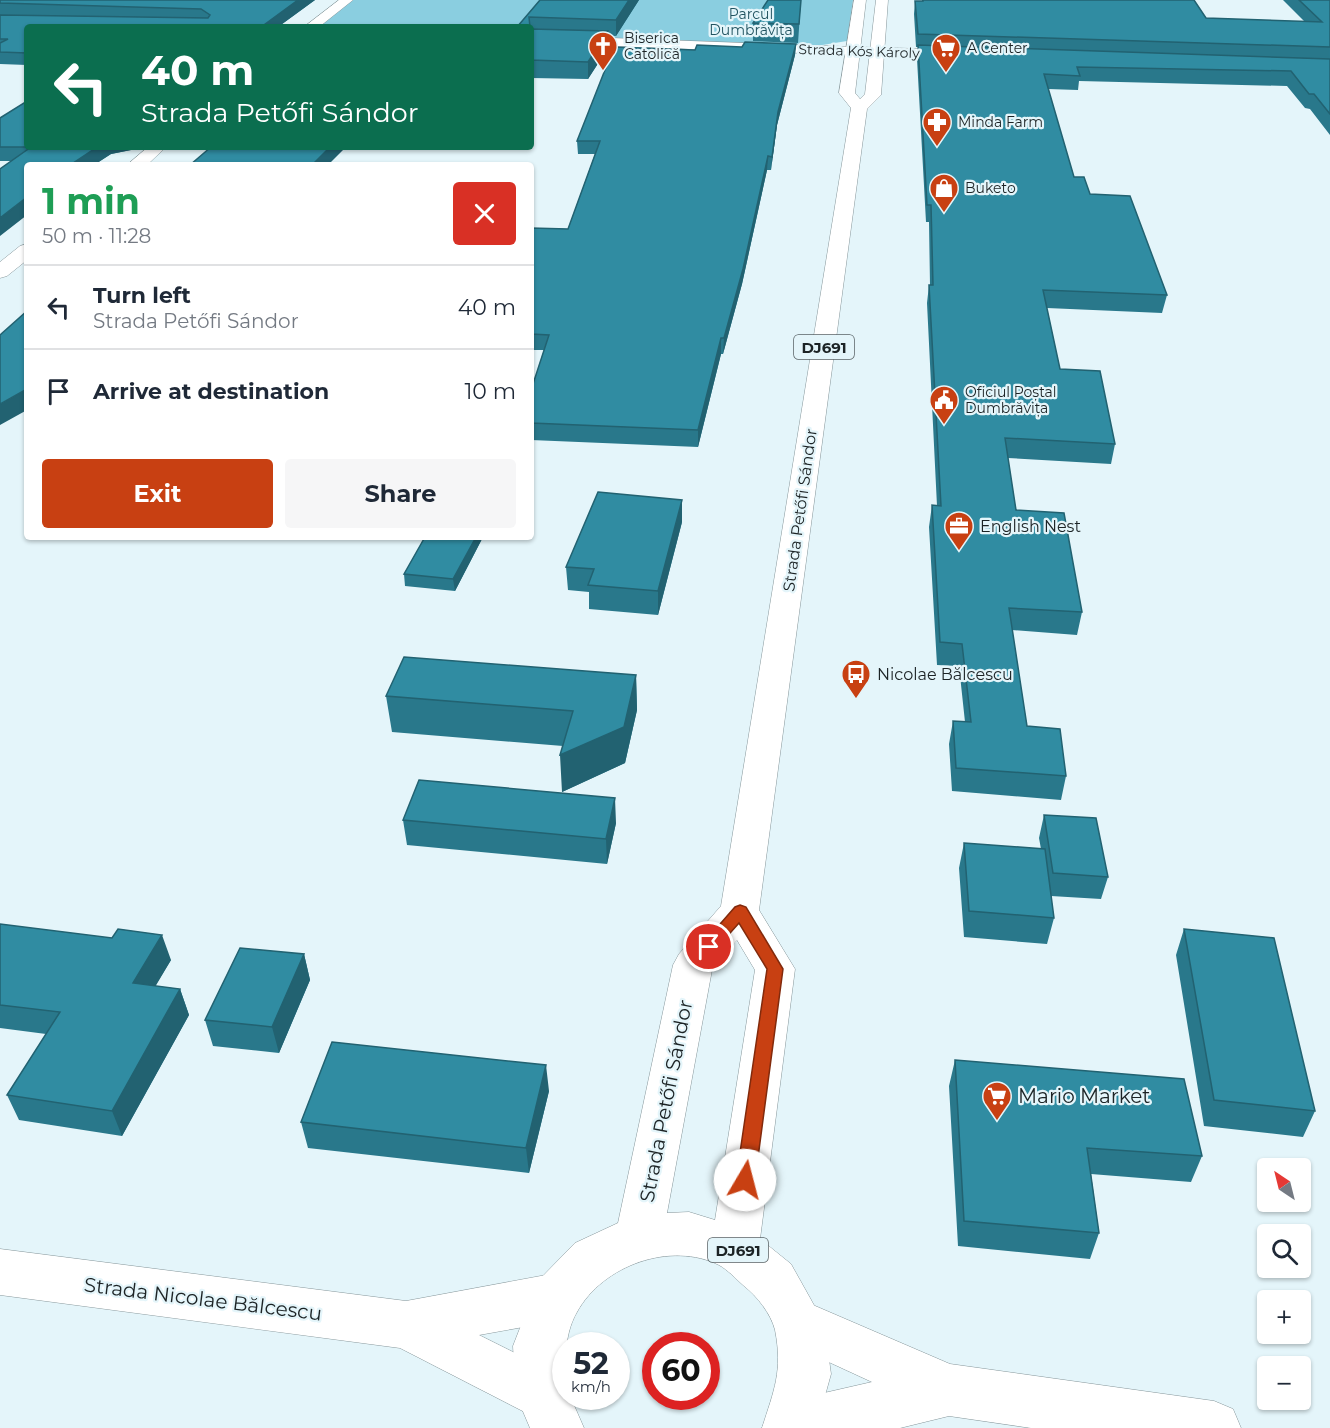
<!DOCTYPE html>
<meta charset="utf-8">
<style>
:root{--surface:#fff;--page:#f6f6f7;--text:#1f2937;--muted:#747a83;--line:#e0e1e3;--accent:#c84012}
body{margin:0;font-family:Montserrat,sans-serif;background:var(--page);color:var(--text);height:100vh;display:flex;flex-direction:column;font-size:22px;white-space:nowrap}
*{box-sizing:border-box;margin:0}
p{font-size:20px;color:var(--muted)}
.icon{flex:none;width:33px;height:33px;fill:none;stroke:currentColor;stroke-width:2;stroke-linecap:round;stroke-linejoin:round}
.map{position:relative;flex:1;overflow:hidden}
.side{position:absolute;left:24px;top:162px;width:510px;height:378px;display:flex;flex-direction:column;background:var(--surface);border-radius:6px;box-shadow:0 2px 4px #0004}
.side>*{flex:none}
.guide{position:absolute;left:24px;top:24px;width:510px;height:126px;border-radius:6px;box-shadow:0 2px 4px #0004;background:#0b6e4f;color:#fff;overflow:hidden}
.needle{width:39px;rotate:325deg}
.tools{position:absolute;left:1257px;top:1158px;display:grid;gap:12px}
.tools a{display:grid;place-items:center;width:54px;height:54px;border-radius:6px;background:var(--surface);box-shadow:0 2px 4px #0004;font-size:30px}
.speed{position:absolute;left:552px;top:1332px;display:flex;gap:12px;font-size:30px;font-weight:700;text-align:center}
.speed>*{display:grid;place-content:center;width:78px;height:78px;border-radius:50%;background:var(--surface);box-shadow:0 2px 4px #0004;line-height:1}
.speed small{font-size:15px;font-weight:400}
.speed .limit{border:9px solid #d22;background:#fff;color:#111}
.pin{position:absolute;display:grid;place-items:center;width:51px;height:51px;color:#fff;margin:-26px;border:3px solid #fff;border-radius:50%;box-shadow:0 2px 6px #0007}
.me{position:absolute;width:66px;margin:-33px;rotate:8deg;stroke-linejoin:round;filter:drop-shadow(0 0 4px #0008)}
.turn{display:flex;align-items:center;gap:21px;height:126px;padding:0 18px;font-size:27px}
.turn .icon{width:78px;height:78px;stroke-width:2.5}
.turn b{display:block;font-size:42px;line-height:51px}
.round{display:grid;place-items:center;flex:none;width:63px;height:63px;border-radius:6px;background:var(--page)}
.headline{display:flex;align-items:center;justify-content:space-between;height:102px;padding:0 18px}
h1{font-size:36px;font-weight:700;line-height:45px;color:#1e9e55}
.primary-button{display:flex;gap:12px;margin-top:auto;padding:12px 18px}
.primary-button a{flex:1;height:69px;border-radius:6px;background:var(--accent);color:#fff;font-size:24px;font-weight:700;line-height:69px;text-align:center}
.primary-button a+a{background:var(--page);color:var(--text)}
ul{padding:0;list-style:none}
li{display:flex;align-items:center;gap:18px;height:84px;padding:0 18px;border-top:2px solid var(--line)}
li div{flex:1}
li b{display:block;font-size:22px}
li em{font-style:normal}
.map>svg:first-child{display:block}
.green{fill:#8acee0}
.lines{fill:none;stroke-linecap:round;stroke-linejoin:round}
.street-casing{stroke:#86969a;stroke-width:1}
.secondary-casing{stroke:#86969a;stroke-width:1}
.primary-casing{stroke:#86969a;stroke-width:1}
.street{fill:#fff;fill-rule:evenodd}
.secondary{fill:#fff;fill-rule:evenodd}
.primary{fill:#fff;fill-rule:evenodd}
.wall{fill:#29788b}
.shaded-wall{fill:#226271}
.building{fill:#308ca2;stroke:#226271;stroke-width:1.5}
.route{fill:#c84012;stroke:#822a0c;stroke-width:1.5}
.labels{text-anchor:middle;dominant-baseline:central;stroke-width:4.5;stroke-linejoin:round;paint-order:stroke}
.far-park-label{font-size:14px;fill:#225461;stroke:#e4f5fa}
.far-poi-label{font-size:14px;fill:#1c2325;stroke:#e4f5fa;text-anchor:start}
.far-street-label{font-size:14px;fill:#1c2325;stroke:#e4f5fa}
.shield{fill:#e4f5fa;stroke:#586265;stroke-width:1.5}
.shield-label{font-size:15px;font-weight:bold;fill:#1c2325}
.street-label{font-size:16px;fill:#1c2325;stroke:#e4f5fa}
.poi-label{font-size:16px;fill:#1c2325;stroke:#e4f5fa;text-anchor:start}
.near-poi-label{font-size:20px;fill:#1c2325;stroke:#e4f5fa;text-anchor:start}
.near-street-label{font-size:20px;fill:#1c2325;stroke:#e4f5fa}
</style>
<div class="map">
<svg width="1330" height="1428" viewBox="0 0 1330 1428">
<rect width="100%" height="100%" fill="#e4f5fa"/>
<!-- green -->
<path class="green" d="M347,0H853L847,41L816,46L531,37V27H311Z"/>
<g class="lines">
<!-- street casing -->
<g class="street-casing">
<path id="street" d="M339,0H353L319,27H304Z
M531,35L854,47L861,51L854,55L531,43Z
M148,147H166L147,165H127Z
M27,244V260L7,276L0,278V262L20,246Z"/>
</g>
<!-- secondary casing -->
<g class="secondary-casing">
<path id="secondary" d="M854,47L963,50L970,54L963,58L849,54V48Z
M0,1249L406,1301L557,1273L575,1280L582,1297L575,1314L557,1321L479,1335L561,1376L568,1396L561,1414L542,1421L400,1348L0,1295Z
M799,1299L950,1364L1214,1401L1233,1409L1241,1428H1031L949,1416L900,1428H762L770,1409L789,1401L872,1382L781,1340L774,1323L781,1306Z"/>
</g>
<!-- primary casing -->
<g class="primary-casing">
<path id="primary" d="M854,0H866L855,93L860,99L865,94L876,0H888L881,95L867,109L759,910L795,969L760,1239L791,1264L824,1323L831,1374L816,1428H762C774,1390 783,1371 775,1330C771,1314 757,1296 744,1286C736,1279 728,1270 719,1265C671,1241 603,1265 577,1312C562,1338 566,1367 566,1396H570L584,1428H530L516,1395L513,1346L532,1297L539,1280L575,1243L618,1223L673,965L679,954L721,906L851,108L839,93ZM737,940L755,970L715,1220L689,1212L667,1213L712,970Z"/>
</g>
<!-- street -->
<use href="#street" class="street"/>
<!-- secondary -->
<use href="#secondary" class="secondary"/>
<!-- primary -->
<use href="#primary" class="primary"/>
</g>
<!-- wall -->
<path class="wall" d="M0,0H315L278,27H27V65L0,64Z
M540,0H639L616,36H608V48L588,79L531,78V27H517Z
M801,0L798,43L753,41V23Z
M922,0H1194L1206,18L1305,22L1283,0H1330V135L1310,109L1305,108L1287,86L1079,81L1078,90L1048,89L1074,177L1090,194L1167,295L1162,313L1047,308L1060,369L1115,444L1111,464L1008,458L1016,510L1082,612L1077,635L1012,630L1027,726L1066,776L1061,800L952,791L949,744L953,721L965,722L959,666L937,665L929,527L932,505L937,506L927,303L929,285H930L929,222H926L917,59L918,47H916L914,14L915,1H922Z
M796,44L795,55L777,125L771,170H767L742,284L723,354H721L698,447L531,440V390L544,350H531V228L568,229L595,154H578L577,141L695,50Z
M0,118L27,147H146L111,154L94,165H27L11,161H0Z
M682,522L658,615L589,609V592L568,590L566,567Z
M425,537H483L455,591L405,586L404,574Z
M636,675L637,710L625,763L562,792L563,746L392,732L386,696Z
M1044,815L1108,877L1101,899L1051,896L1054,918L1047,944L964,937L959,868L964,843L1041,849L1039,838Z
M403,820L616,823L607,864L407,845Z
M0,924L171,960L155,986L180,989L189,1015L122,1136L19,1120L7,1095L46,1034L0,1028Z
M1184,929L1315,1111L1303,1137L1204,1126L1176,955Z
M304,954L310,980L279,1053L213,1046L205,1020Z
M955,1060L1202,1156L1191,1182L1091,1174L1099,1233L1090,1259L958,1246L949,1086Z
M549,1091L529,1173L308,1148L301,1122Z"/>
<!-- shaded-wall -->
<path class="shaded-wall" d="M298,0H315L278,27H261Z
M629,0H639L616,36V20Z
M608,31V48L588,79V62Z
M796,44L795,55L777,125L771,170L772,157L778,112Z
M97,147H146L111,154L94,165H70Z
M330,147H346L328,165H312Z
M768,156L767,170L742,284L723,354L724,338Z
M27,197V215L0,236V218Z
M721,338V354L698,447V430Z
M27,389V410L0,425V404Z
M682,500V522L658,615V591Z
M476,537H483L455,591L453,579Z
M636,675L637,710L625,763L562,792L560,755Z
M615,798L616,823L607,864L606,839Z
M162,935L171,960L142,1009L133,983Z
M304,954L310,980L279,1053L272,1027Z
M180,989L189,1015L122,1136L112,1111Z
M546,1065L549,1091L529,1173L526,1148Z"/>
<!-- building -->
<path class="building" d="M0,0H298L261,27H27V53L0,52V43L8,39H0V15L208,18L210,15L201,9L0,3Z
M540,0H629L616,20L529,17L530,27H517Z
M768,0H801L799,24L753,23Z
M923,0H1194L1206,18L1322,22L1299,0H1330V47L918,34L915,1H923Z
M531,29L608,31L588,62L531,60Z
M745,42L796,44L778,112L772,157L768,156L743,269L724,338H721L698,430L531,423V390L549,335L531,334V228L568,229L600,141H577L614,47L695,50L697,45L742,47Z
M918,45L1330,59V114L1314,94H1309L1291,71L1077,67L1080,76L1044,74L1074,177H1084L1090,194L1130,196L1167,295L1043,290L1060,369L1100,371L1115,444L1005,438L1016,510L1064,513L1082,612L1009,608L1027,726L1060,729L1066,776L956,768L953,721L971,722L962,644L940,642L932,505L941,506L929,285H933L931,205H927Z
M27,101V147H97L70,165H27V197L0,218V169L31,147H0V118Z
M211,147H330L312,165H190Z
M27,311V389L0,404V335Z
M598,492L682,500L658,591L588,585L594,569L566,567Z
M425,537H476L453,579L404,574Z
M404,657L636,675L624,727L560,755L573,711L386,696Z
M419,780L615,798L606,839L403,820Z
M1044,815L1096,818L1108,877L1053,873Z
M964,843L1045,849L1054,918L969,911Z
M0,924L112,938L118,929L162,935L133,983L180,989L112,1111L7,1095L60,1012L0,1005Z
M1184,929L1274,938L1315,1111L1214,1100Z
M240,948L304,954L272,1027L205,1020Z
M332,1042L546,1065L526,1148L301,1122Z
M955,1060L1184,1079L1202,1156L1087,1148L1099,1233L964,1221Z"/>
<!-- route -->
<path class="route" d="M740,905L746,907L783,969L755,1180L752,1186L745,1189L738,1186L736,1180L767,969L739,923L714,951L709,953L700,947L735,907Z"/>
<!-- icons -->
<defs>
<g id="church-pin" transform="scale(1.5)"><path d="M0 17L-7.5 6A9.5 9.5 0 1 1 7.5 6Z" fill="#c84012" stroke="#e4f5fa"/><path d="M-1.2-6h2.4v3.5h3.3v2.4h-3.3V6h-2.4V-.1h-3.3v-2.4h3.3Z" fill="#fff"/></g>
<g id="supermarket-pin" transform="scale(1.5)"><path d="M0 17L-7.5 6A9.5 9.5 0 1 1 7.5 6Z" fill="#c84012" stroke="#e4f5fa"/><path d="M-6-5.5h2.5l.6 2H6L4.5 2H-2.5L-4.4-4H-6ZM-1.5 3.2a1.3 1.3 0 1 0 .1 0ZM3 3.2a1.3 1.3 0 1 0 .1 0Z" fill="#fff"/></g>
<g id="pharmacy-pin" transform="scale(1.5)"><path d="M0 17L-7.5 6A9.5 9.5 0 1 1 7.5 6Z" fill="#c84012" stroke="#e4f5fa"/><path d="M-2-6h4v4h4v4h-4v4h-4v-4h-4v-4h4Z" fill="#fff"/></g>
<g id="shop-pin" transform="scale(1.5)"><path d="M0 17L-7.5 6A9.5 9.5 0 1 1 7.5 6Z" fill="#c84012" stroke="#e4f5fa"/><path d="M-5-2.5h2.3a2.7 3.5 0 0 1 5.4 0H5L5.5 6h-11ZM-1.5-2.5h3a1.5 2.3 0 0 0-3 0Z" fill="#fff"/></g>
<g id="civic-pin" transform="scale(1.5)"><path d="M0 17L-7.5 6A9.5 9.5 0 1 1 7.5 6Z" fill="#c84012" stroke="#e4f5fa"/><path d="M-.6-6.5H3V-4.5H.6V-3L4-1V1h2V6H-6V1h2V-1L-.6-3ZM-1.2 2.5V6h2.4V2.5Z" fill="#fff"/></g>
<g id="office-pin" transform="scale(1.5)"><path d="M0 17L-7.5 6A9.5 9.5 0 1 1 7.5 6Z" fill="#c84012" stroke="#e4f5fa"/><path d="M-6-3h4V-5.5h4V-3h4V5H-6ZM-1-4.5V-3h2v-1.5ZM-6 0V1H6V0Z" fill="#fff"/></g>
<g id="bus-pin" transform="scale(1.5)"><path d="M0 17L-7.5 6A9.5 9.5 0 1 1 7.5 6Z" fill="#c84012" stroke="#e4f5fa"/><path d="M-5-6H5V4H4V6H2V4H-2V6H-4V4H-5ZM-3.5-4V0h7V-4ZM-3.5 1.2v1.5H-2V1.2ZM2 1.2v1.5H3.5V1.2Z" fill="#fff"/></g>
</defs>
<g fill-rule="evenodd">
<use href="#church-pin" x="603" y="46"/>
<use href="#supermarket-pin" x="946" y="48"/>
<use href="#pharmacy-pin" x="937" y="122"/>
<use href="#shop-pin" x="944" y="188"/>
<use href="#civic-pin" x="944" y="400"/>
<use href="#office-pin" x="959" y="526"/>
<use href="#bus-pin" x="856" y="674"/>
<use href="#supermarket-pin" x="997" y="1096"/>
</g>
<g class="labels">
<!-- far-park labels -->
<g class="far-park-label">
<text x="751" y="14">Parcul<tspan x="751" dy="16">Dumbrăvița</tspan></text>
</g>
<!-- far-poi labels -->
<g class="far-poi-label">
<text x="624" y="38">Biserica<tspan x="624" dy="16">Catolică</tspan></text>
<text x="967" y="48">A Center</text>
<text x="958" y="122">Minda Farm</text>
<text x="965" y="188">Buketo</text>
<text x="965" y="392">Oficiul Poștal<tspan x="965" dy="16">Dumbrăvița</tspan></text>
</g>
<!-- far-street labels -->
<g class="far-street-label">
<text transform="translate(859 51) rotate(2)">Strada Kós Károly</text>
</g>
<!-- shield labels -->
<g class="shield">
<rect x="794" y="335" width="60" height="24" rx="4.5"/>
<rect x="708" y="1238" width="60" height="24" rx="4.5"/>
</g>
<g class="shield-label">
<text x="824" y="347">DJ691</text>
<text x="738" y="1250">DJ691</text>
</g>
<!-- street labels -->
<g class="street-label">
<text transform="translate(800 510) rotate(-82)">Strada Petőfi Sándor</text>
</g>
<!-- poi labels -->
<g class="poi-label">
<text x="980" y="526">English Nest</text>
<text x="877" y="674">Nicolae Bălcescu</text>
</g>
<!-- near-poi labels -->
<g class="near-poi-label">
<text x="1018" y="1096">Mario Market</text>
</g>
<!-- near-street labels -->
<g class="near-street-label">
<text transform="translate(666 1101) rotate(-79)">Strada Petőfi Sándor</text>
<text transform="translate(203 1299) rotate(7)">Strada Nicolae Bălcescu</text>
</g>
</g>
</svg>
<div class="tools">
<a><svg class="needle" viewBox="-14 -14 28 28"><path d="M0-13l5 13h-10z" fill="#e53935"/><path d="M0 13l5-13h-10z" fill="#747a83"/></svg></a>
<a><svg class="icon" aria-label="search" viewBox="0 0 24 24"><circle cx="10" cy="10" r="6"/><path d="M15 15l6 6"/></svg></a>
<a>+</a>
<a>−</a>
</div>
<div class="speed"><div>52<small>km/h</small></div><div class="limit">60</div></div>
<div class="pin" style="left:709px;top:947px;background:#d93025"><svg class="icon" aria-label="arrive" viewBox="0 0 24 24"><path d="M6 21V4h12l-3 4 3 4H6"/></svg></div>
<svg class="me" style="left:745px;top:1180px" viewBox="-20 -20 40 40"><circle r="19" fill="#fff"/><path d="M0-13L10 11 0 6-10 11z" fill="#c84012"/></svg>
<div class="guide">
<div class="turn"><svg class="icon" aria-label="left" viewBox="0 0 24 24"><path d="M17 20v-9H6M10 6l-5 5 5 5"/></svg><div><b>40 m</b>Strada Petőfi Sándor</div></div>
</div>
<section class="side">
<div class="headline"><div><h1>1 min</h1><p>50 m · 11:28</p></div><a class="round" style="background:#d93025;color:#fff"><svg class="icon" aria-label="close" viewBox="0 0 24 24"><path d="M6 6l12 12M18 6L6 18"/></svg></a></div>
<ul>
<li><svg class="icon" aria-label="left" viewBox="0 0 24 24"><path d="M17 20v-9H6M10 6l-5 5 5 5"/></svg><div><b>Turn left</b><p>Strada Petőfi Sándor</p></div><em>40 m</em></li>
<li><svg class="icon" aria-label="arrive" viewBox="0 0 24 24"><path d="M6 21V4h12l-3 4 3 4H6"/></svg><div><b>Arrive at destination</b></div><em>10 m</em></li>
</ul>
<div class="primary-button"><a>Exit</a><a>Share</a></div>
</section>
</div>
